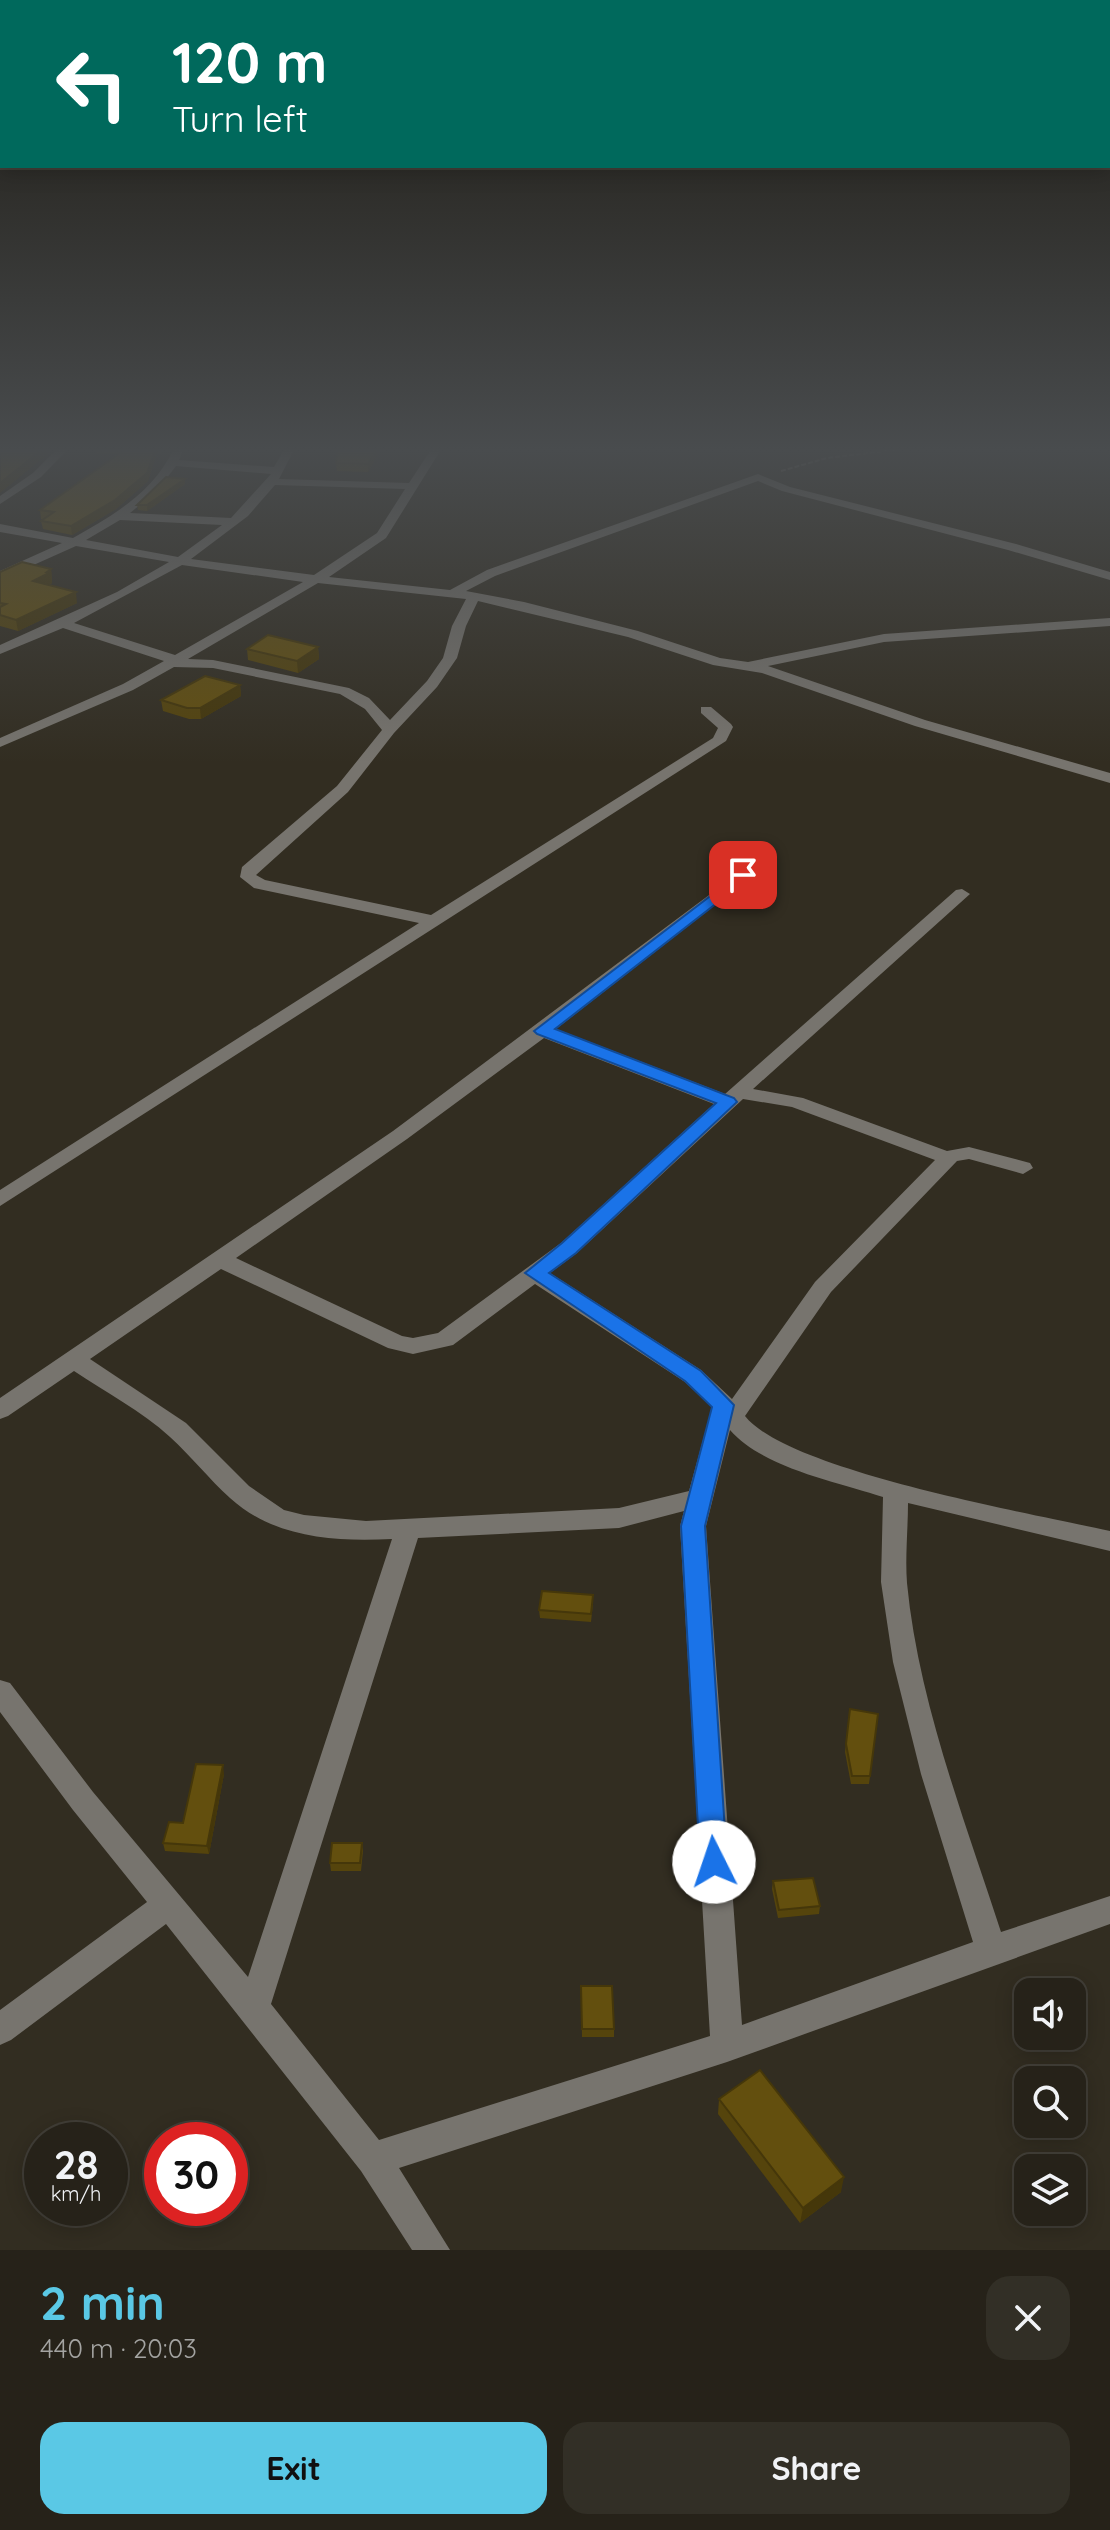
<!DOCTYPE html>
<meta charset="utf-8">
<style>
:root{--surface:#262219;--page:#322f26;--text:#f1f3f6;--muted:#a4a4a2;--line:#423f38;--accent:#5ac8e5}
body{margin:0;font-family:Quicksand,sans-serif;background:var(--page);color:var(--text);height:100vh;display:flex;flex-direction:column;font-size:30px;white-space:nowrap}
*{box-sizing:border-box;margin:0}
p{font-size:26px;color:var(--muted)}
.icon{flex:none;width:44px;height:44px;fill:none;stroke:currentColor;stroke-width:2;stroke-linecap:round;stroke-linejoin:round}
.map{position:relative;height:2250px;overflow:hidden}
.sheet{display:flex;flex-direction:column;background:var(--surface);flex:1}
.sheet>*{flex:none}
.banner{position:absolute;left:0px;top:0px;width:1110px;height:168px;box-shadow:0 4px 20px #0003,0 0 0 2px var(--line);background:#00695c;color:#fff;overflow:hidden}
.fabs{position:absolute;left:1014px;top:1978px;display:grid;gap:16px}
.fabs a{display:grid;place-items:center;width:72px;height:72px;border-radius:16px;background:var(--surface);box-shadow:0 4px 20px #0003,0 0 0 2px var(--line);font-size:40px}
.speed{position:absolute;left:24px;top:2122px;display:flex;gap:16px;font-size:40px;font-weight:700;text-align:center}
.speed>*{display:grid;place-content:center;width:104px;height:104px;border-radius:50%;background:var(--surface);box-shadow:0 4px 20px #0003,0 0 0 2px var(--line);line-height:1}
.speed small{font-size:20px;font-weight:400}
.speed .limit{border:12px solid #d22;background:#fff;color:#111}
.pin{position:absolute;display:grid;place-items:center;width:68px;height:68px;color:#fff;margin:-34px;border-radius:16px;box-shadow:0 4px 12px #0006}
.me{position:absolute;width:88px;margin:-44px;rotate:356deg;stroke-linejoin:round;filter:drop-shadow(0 0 6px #0008)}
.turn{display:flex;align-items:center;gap:28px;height:168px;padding:0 40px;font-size:36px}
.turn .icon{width:104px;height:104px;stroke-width:2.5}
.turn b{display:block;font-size:56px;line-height:68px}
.round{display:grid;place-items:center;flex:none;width:84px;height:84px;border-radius:24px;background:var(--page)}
.head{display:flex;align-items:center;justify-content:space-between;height:136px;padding:0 40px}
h1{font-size:48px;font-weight:700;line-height:60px;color:var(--accent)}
.cta{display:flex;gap:16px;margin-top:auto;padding:16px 40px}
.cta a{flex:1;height:92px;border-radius:24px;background:var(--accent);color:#111;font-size:32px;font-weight:700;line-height:92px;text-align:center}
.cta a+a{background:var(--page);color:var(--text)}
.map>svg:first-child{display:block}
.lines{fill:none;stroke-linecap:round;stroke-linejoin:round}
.path{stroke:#7c776d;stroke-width:2;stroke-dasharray:5 2;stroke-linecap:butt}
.minor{fill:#77746e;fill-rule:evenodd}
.wall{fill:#55440c}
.shaded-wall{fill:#45370a}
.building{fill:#634f0e;stroke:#45370a;stroke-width:2}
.route{fill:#1a73e8;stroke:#114b97;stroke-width:2}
</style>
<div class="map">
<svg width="1110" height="2250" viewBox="0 0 1110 2250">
<rect width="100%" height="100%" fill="#322d21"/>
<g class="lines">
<!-- path -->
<path class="path" d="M781,471L827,458L911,448"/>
<!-- minor -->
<path class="minor" d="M58,448H69L41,477L0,504V496L33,473Z
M174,448H184L179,460L274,467L285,448H295L279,479L409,483L432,448H442L386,538L329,577L450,590L487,570L758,474L790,487L1016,544L1110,572V580L1008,550L782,491L758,481L495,576L466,591L524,602L638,631L720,658L748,662L884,634L1110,618V626L884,642L768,666L925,720L1110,773V783L915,726L762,673L713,665L628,637L478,601L466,626L457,658L437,687L394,733L348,792L256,875L265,880L431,915L713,738L718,728L701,713V707H711L731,724L733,727L726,741L0,1206V1190L419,923L254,888L240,877L242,867L337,786L382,730L365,709L340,694L213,668L174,667L133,690L0,747V738L123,684L164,661L63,628L0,654V645L117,592L169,562L76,546L0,580V571L62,543L0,532V524L73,538C114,515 154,492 174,448ZM176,466L271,474L231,518L130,513L157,491ZM275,485L405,489L377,533L314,575L191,559L248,516ZM120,520L222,525L178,557L86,540ZM182,565L303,582L175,655L74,623ZM318,583L466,599L452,626L443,658L427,681L390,720L369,698L349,688L213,660L188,659Z
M768,851L774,853V859L556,1029L725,1094L956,890L962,889L970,894L753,1089L803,1098L947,1151L969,1147L1030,1163L1033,1168L1023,1174L969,1159L957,1161L831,1292L745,1416C788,1471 1034,1514 1110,1531V1551L908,1503C908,1529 905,1557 907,1583C918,1700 965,1821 1001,1932L1110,1896V1924L727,2062L399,2168L450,2250H412L361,2171L166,1924L11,2040L0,2045V2010L147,1902L73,1810L0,1712V1680L10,1683L93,1792L248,1977L392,1539C335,1542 274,1538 230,1498C209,1479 191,1456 170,1437C142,1411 105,1392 74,1371L8,1416L0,1419V1398L393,1131ZM544,1038L714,1104L561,1243L438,1333L413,1338L402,1336L236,1258L407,1139ZM743,1099L792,1107L935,1160L815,1282L732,1399L701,1370L550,1273L577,1253ZM221,1269L388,1348L413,1354L453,1345L535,1284L685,1382L712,1407L689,1491L619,1508L366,1521L304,1515L284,1510L249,1486L186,1423L90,1359ZM730,1430C763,1468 837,1482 883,1497L881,1582L893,1662L921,1774L973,1942L742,2025L706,1526ZM684,1511L680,1526L710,2036L379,2140L271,2004L418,1538L619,1528Z"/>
</g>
<!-- wall -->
<path class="wall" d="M87,448H160L161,453H157L148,481L116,509L72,535L43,529L41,521L44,519H41L40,510L119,454H97L96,449Z
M381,448L368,472L337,471L336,463Z
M185,484L147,511L138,510L137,505Z
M51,569L52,583L49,585L77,603L18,631L0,626V572Z
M318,647L319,659L298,673L248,660L247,649Z
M240,685L241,696L201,719H189L163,711L161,700Z
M593,1603L591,1622L540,1618L539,1610Z
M850,1709L878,1714L869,1784H851L845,1752Z
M224,1774L209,1854L165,1851L163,1843L183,1823Z
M362,1843L363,1851L361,1871H331L330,1863Z
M773,1881L820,1906L819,1914L778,1918L772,1889Z
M581,1986L614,2029V2037H582Z
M719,2099L841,2192L800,2223L718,2114Z"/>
<!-- shaded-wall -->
<path class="shaded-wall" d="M44,448H49L48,454L0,493V483Z
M156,448H157V453L148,481L116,509L72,535L71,526Z
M377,448H381L368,472V464Z
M185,479V484L147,511V505Z
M51,569L52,583L35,592L33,581Z
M76,592L77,603L18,631L16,620Z
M318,647L319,659L298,673L297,661Z
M240,685L241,696L201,719L200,708Z
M223,1765L224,1774L209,1854L207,1846Z
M844,2177L841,2192L800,2223L803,2208Z"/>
<!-- building -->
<path class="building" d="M0,448H44L0,483Z
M127,448H156L147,473L115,500L71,526L41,521L54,512L40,510Z
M338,448H377L368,464L336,463Z
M166,477L185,479L147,505H137Z
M22,562L51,569L47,572H51L33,581L76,592L16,620L0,615V607L6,604L0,603V572Z
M268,635L318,647L297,661L247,649Z
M205,676L240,685L200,708H187L161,700Z
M542,1591L593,1595L591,1614L539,1610Z
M850,1709L878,1714L870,1776H852L846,1744Z
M196,1764L223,1765L207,1846L163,1843L169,1822L183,1823Z
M332,1843H362L360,1863H330Z
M813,1878L820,1906L779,1910L773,1881Z
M581,1986H612L614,2029H582Z
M760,2070L844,2177L803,2208L719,2099Z"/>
<!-- sky -->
<linearGradient id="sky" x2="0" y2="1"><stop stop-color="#1c1912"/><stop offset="0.59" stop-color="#494c4e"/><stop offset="1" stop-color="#494c4e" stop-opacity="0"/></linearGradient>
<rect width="1110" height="763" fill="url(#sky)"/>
<!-- route -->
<path class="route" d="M743,871L751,875L749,878L555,1029L734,1098L737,1102L576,1253L549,1273L701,1371L734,1405L705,1526L727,1862L723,1871L714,1874L704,1871L700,1862L681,1526L712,1407L685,1381L525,1273L562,1243L716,1103L537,1034L534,1031Z"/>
</svg>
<div class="fabs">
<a><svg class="icon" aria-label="sound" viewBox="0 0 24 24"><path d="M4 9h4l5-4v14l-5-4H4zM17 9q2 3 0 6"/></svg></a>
<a><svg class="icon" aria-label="search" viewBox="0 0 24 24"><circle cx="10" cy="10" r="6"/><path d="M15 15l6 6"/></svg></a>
<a><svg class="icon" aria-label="layers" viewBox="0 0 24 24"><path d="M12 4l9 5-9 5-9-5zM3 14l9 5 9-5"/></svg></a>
</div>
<div class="speed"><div>28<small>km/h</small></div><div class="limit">30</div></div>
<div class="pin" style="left:743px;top:875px;background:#d93025"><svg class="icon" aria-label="arrive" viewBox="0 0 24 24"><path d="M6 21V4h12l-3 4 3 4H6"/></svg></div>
<svg class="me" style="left:714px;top:1862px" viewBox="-20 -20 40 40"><circle r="19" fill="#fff"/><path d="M0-13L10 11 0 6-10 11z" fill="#1a73e8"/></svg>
<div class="banner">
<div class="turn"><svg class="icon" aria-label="left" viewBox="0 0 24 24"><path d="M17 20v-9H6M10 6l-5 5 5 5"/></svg><div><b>120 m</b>Turn left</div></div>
</div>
</div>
<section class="sheet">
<div class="head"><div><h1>2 min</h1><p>440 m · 20:03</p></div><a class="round"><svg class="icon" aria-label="close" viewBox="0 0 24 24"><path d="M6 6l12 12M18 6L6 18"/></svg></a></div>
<div class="cta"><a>Exit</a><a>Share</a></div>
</section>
